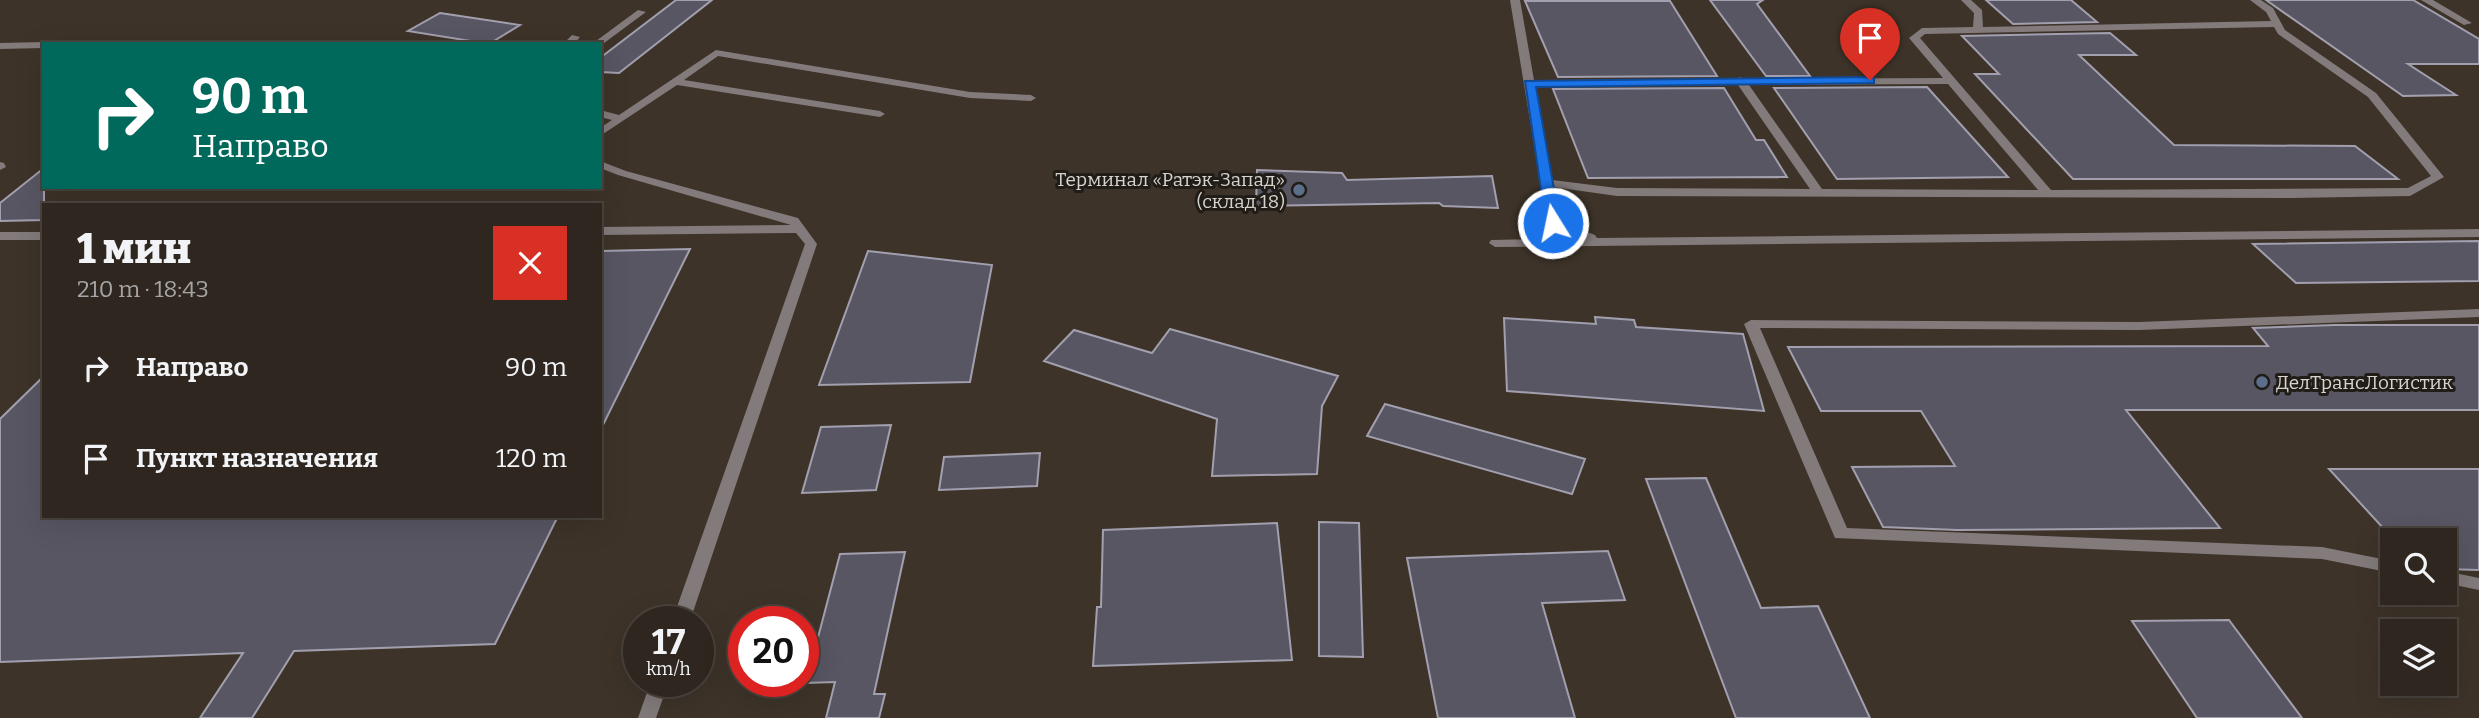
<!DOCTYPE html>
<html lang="ru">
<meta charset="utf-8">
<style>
:root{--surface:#2e261f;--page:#362e28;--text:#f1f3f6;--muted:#a7a5a4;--line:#49433d}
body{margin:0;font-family:Bitter,serif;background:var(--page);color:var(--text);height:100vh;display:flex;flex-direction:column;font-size:26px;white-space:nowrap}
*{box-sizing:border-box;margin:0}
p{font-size:23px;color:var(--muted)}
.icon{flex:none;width:38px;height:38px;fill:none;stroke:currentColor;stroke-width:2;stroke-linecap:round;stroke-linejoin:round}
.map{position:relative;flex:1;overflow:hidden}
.sheet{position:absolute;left:42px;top:203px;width:560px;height:315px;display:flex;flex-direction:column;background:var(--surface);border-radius:0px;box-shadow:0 7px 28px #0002,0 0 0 2px var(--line)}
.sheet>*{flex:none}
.hud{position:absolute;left:42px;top:42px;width:560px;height:147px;border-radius:0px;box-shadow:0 7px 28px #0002,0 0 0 2px var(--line);background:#00695c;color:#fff;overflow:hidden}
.fabs{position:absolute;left:2380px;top:528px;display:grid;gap:14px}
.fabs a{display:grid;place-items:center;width:77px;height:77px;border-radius:0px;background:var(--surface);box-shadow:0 7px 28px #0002,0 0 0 2px var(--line);font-size:35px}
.speed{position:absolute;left:623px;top:606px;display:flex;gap:14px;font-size:35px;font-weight:700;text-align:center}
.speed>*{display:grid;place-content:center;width:91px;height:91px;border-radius:50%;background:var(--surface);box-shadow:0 7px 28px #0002,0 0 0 2px var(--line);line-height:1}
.speed small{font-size:18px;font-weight:400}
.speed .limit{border:10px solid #d22;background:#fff;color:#111}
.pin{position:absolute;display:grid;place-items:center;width:60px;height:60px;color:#fff;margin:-72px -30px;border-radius:50% 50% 50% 0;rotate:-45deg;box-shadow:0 0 7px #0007}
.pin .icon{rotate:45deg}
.me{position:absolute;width:77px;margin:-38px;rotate:350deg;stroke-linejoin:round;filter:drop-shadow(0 0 5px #0008)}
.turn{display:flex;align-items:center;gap:24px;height:147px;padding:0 35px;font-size:32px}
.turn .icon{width:91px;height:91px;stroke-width:2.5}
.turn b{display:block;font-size:49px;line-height:60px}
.round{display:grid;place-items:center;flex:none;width:74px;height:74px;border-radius:0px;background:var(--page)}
.summary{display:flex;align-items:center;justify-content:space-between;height:119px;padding:0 35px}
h1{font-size:42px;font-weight:800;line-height:52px}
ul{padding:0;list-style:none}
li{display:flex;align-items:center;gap:21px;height:91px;padding:0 35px}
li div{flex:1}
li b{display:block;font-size:26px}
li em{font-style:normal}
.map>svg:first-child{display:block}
.building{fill:#595664;stroke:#a29fae;stroke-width:2}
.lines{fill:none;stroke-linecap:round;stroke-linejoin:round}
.lane{fill:#827a7b;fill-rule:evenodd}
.route{fill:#1a73e8;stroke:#114b97;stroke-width:2}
.service-dot{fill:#5c6f8a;stroke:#201c17;stroke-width:2.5}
.labels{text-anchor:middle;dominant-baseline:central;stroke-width:6;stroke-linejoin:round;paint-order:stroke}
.poi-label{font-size:19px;fill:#d8d2cc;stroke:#201c17;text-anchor:end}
</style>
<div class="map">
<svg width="2479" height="718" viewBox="0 0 2479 718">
<rect width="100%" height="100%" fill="#3d3329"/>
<!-- building -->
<path class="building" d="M676,0H712L619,73L600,72V58Z
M1710,0H1763L1757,4L1810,76H1766Z
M1986,0H2071L2097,22L2013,24Z
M2266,0H2413L2479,39V64H2408L2456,95L2403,96Z
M1525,1H1670L1717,76L1558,77Z
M440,13L520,25L489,44L408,31Z
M2110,33L2136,55H2079L2174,145L2355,146L2398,179H2073L1975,74H1999L1962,36Z
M1927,87L2008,177L1837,179L1774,88Z
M1724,88L1756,140H1764L1787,177L1588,178L1553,89Z
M44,168V220L0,221V203Z
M1257,170L1342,173L1347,180L1492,176L1498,208L1443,206L1439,203L1256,206Z
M2479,241V281L2296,283L2253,244Z
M690,249L600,431V251Z
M868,251L992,265L970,382L819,385Z
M1595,317L1634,320L1636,327L1743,334L1764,411L1507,391L1504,318L1596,324Z
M2335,325H2479V410H2126L2220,528L1957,530L1883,527L1852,467L1955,466L1921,411H1821L1788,347L2268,346L2253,328Z
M1170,329L1338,376L1322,406L1317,474L1212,476L1217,419L1044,361L1074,330L1152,353Z
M44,376V516H558L495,644L294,651L252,718H200L243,653L0,662V419Z
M1385,404L1585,459L1572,494L1367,436Z
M891,425L876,490L802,493L821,427Z
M1040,453L1037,486L939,490L944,457Z
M2329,469H2479V570L2445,569V541H2395Z
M1706,478L1761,608L1818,606L1870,718H1736L1646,479Z
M1319,522L1359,523L1363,657L1319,656Z
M1277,523L1292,660L1093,666L1097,607H1101L1103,530Z
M1608,551L1625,600L1542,603L1575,718H1438L1407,558Z
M905,552L874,694H885L879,718H826L835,682L806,683L840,554Z
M2229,620L2302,718H2197L2132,621Z"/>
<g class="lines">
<!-- lane -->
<path class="lane" d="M1510,0H1520L1534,80L1736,79L1740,77L1744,79L1943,78L1909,38L1922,28L1973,27L1974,13L1961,0H1971L1982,10L1983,27L2271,21L2266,12L2250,0H2261L2273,8L2285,30L2376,93L2444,177L2410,196L2291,198L1617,196L1553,187L1559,221L1595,235L1597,238L2479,229V237L1495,247L1489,243L1491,240L1581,238L1547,223ZM2274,27L2278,34L2368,97L2431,176L2408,188L2051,190L1920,38L1925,34ZM1948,84L2038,190L1822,189L1749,85ZM1738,85L1810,189L1617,188L1552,180L1535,86Z
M2421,0H2433L2472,23L2464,25Z
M638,10L646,12L600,46V44H592Z
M572,35L580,37L574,44H563Z
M44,42L48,44H44V48L0,49V43Z
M716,50L970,92L1031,95L1036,98L1031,101L970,98L718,56L684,80L880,111L885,114L880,117L677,85L600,136V128L612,120L600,117V110L619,115Z
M600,161L626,171L798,218L817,244L690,621H672L805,244L796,233L600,235V227L791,225L618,175L600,168Z
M0,162L4,163L6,167L0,170Z
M0,232H44V240H0Z
M2479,309V317L2139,330L1760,328L1847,528L2322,547L2392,561V573L2322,559L1835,538L1744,324L1751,320L2139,322Z
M2445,571L2479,578V590L2445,583Z
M651,681H669L656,718H638Z"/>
</g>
<!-- route -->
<path class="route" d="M1870,77L1874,78V83L1536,87L1560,223L1553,227L1546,223L1525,81Z"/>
<!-- markers -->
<g class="service-dot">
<circle cx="1299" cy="190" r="7"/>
<circle cx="2262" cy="382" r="7"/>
</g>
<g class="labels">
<!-- poi labels -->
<g class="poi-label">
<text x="1285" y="179">Терминал «Ратэк-Запад»<tspan x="1285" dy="22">(склад 18)</tspan></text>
<text x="2276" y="382" text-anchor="start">ДелТрансЛогистик</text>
</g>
</g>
</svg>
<div class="fabs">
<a><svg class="icon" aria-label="search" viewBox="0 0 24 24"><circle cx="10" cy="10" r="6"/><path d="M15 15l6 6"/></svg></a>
<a><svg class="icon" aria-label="layers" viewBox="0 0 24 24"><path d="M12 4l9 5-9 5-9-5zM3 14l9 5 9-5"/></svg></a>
</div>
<div class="speed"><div>17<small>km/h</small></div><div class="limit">20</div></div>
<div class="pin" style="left:1870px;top:80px;background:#d93025"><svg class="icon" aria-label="arrive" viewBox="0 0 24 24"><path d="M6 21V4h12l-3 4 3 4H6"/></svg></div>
<svg class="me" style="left:1553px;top:223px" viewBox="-20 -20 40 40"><circle r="17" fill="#1a73e8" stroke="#fff" stroke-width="3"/><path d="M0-11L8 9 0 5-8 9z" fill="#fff"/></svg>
<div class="hud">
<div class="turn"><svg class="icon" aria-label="right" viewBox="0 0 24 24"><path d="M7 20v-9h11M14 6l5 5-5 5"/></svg><div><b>90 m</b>Направо</div></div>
</div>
<section class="sheet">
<div class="summary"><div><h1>1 мин</h1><p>210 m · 18:43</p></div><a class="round" style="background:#d93025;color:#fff"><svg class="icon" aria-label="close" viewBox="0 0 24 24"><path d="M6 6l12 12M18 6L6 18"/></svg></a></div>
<ul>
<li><svg class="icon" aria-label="right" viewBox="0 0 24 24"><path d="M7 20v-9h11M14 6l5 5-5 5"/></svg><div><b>Направо</b></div><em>90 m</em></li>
<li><svg class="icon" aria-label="arrive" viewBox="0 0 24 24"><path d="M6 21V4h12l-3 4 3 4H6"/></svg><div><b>Пункт назначения</b></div><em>120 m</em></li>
</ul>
</section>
</div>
